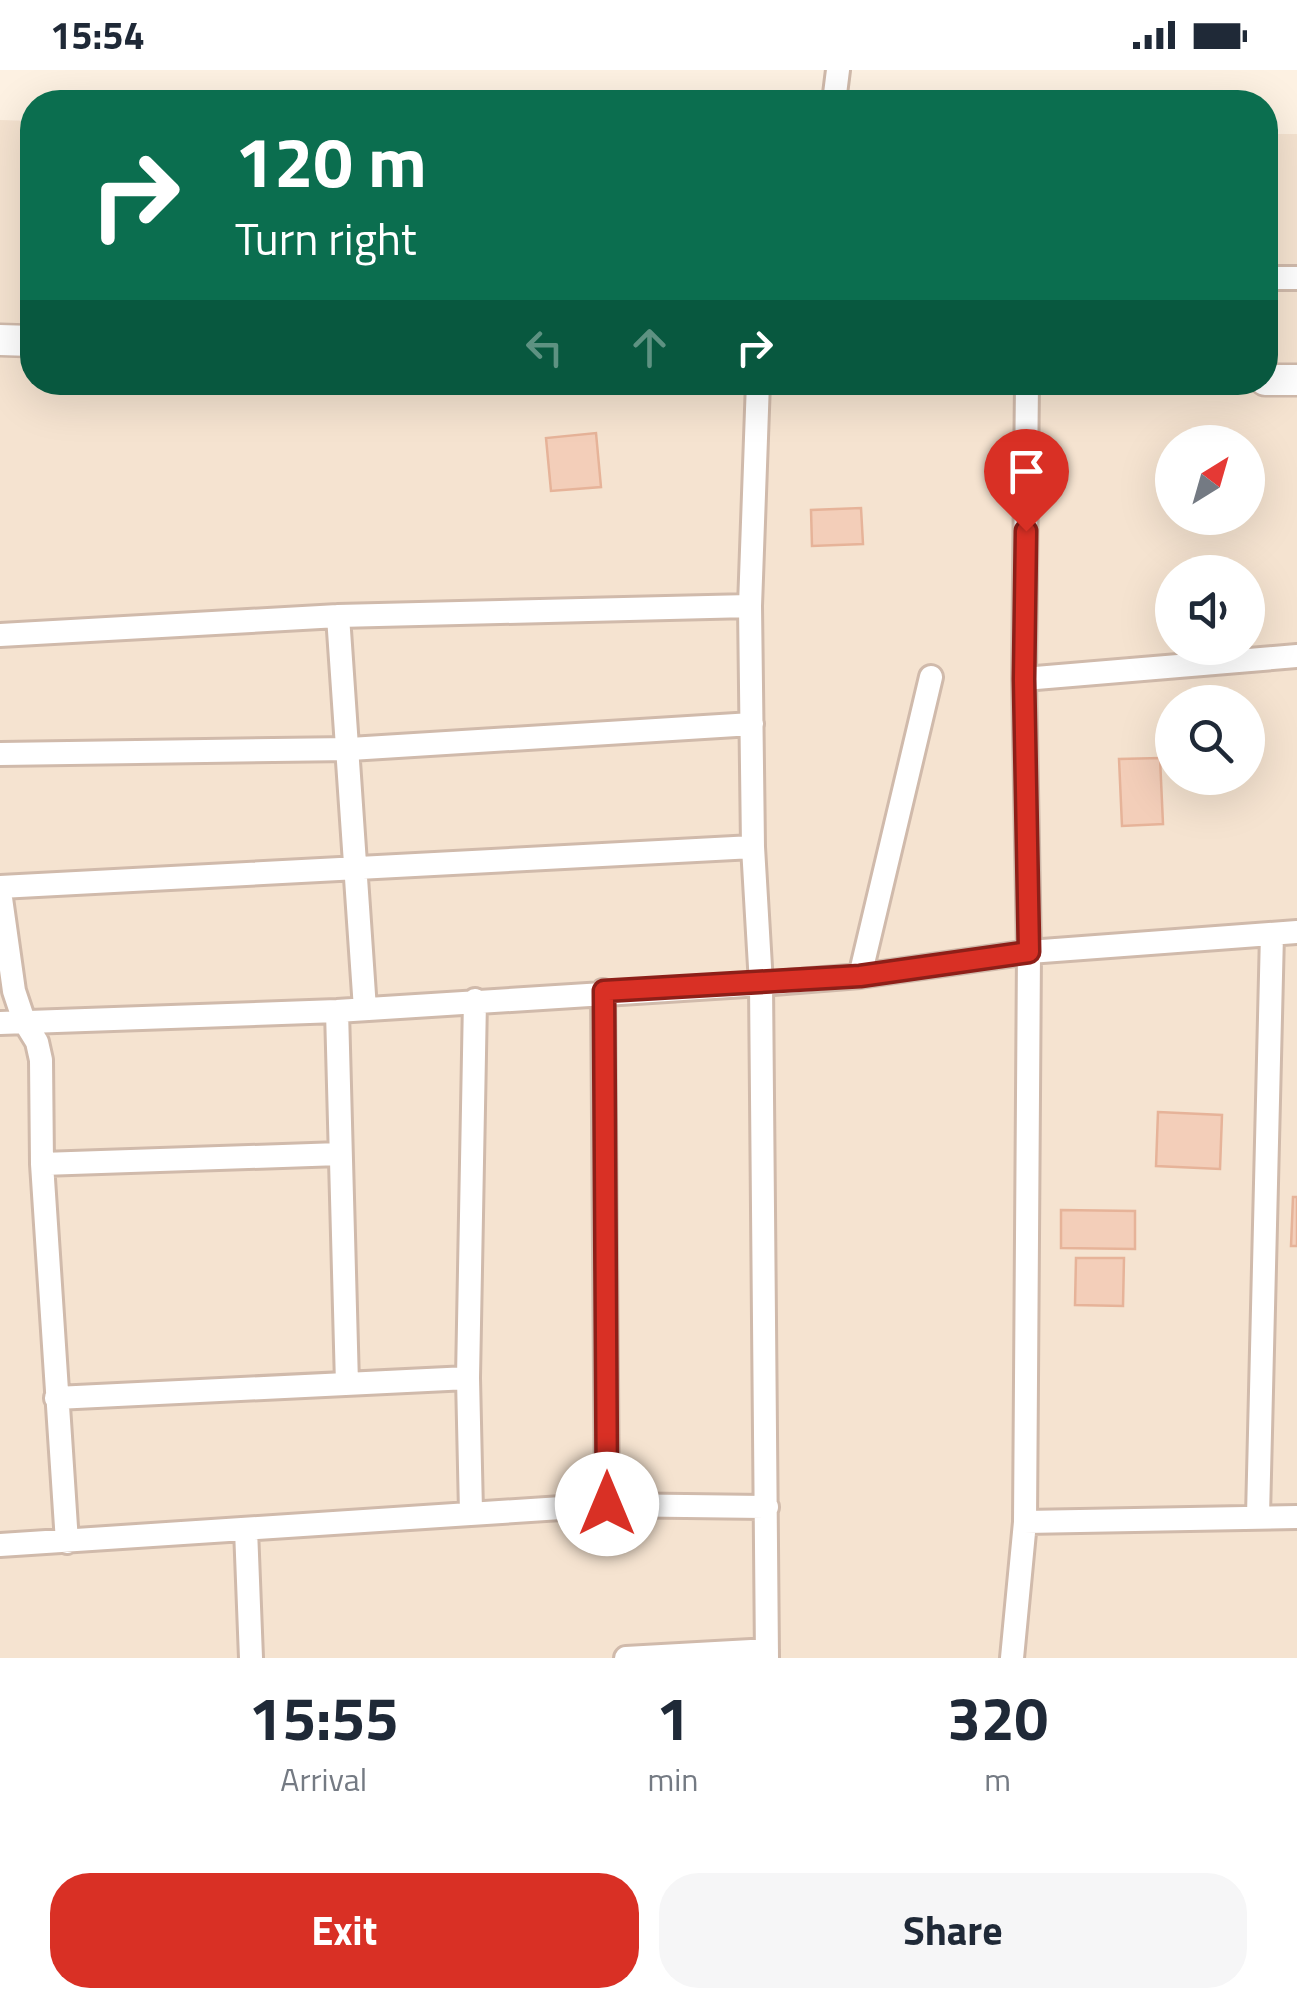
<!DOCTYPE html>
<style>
:root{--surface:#fff;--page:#f6f6f7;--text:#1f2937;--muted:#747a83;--accent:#d93025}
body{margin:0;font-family:"Titillium Web",sans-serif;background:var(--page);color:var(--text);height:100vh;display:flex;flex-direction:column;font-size:38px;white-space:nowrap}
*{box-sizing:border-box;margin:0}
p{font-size:32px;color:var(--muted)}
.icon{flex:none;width:55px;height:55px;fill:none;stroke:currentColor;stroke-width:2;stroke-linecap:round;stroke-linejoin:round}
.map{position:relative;height:1588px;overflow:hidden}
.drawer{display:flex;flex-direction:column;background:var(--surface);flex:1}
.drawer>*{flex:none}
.guide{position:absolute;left:20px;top:20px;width:1258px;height:305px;border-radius:40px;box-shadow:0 10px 40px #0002;background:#0b6e4f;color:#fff;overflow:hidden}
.needle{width:65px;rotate:37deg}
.fabs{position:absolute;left:1155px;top:355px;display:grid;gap:20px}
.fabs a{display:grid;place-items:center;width:110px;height:110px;border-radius:50%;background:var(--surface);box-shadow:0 10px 40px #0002;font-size:50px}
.pin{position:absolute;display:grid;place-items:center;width:85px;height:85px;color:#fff;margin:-102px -42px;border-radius:50% 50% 50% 0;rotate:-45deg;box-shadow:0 0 10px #0007}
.pin .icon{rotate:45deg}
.me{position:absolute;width:110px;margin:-55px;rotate:0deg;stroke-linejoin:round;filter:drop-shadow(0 0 8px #0008)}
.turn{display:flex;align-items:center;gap:35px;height:210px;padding:0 50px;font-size:45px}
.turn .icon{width:130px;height:130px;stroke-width:2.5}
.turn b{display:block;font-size:70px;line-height:85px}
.lanes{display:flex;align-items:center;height:95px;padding:0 50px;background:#0003;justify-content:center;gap:50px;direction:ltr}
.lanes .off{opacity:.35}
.eta{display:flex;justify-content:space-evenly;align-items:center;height:170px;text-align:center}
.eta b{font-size:60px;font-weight:700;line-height:70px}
.button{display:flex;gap:20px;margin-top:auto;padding:20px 50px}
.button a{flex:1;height:115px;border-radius:40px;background:var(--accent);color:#fff;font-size:40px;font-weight:700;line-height:115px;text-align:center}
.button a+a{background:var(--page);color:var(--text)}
.status{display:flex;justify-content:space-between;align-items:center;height:70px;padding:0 50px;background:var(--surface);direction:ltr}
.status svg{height:28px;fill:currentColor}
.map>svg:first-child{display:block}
.residential{fill:#f5e3d0;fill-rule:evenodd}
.building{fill:#f3ceb9;stroke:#e6b399;stroke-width:2.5}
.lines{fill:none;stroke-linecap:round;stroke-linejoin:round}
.minor-casing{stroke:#d0baab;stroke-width:28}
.tertiary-casing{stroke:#d0baab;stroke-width:35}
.minor{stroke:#fff;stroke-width:22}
.tertiary{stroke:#fff;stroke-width:30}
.route-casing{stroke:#8d1f18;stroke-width:25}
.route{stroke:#d93025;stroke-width:18}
</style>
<div class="status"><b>15:54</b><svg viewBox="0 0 49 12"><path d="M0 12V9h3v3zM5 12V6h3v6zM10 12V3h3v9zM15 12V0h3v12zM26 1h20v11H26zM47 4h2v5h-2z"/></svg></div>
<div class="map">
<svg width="1297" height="1588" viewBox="0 0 1297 1588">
<rect width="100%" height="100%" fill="#fdf1e2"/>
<!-- residential -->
<path class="residential" d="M0,50L32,51V312H1265V64H1297V1588H0ZM1172,372H1248V448H1172ZM1172,502H1248V578H1172ZM1172,632H1248V708H1172Z"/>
<!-- building -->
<path class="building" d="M596,363L601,417L551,421L546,368Z
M861,438L863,474L812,476L811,440Z
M1160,688L1163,754L1122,756L1119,689Z
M1158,1042L1222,1045L1220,1099L1156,1096Z
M1293,1127H1297V1176H1291Z
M1061,1140L1135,1141V1179L1061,1178Z
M1076,1188H1124L1123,1236L1075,1235Z"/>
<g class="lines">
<!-- minor casing -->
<g class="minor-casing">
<path id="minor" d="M834,32L838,0
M1265,208H1297
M758,312L750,536L753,777L761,914L767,1588
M338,546L365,939
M0,565L338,546L750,536
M1024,609L1297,586
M0,684L350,679L752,654
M0,817L753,777
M0,821L14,921L24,951L37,972L41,990L42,1094L67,1472
M860,906L931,607
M603,921L607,1435
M337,941L347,1314
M0,953L337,941L761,914L860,906L1029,882L1297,862
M42,1094L340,1084
M56,1328L468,1308
M471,1442L468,1308L475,930
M1258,1446L1272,864
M1025,1452L1297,1447
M246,1459L251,1588
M0,1475L607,1435L767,1437
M626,1588L767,1580
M1012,1588L1025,1452L1029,882L1024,609L1027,312"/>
</g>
<!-- tertiary casing -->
<g class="tertiary-casing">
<path id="tertiary" d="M0,270L32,271
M1265,310H1297"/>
</g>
<!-- minor -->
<use href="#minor" class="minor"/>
<!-- tertiary -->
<use href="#tertiary" class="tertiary"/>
</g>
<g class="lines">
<!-- route casing -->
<g class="route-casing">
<path id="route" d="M607,1434L604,921L860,906L1029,882L1024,609L1026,461"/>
</g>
<!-- route -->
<use href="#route" class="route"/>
</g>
</svg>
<div class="fabs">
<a><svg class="needle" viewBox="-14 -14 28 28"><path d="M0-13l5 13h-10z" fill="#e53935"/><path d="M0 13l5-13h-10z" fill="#747a83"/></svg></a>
<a><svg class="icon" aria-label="sound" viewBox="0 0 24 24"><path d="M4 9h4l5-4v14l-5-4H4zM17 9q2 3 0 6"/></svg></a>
<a><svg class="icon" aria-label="search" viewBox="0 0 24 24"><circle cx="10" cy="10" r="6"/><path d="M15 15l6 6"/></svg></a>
</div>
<div class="pin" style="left:1026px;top:461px;background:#d93025"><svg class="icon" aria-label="arrive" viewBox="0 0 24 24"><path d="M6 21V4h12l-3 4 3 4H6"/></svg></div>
<svg class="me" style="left:607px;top:1434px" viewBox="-20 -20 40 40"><circle r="19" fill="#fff"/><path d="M0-13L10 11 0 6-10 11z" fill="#d93025"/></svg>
<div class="guide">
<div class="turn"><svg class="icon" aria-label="right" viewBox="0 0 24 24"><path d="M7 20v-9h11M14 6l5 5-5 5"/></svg><div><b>120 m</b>Turn right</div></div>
<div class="lanes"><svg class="icon off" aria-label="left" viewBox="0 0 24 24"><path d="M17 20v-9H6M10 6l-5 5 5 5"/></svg><svg class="icon off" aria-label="ahead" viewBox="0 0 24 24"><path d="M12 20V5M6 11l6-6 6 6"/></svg><svg class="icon" aria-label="right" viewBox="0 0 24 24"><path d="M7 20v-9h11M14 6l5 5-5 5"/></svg></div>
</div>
</div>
<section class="drawer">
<div class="eta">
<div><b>15:55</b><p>Arrival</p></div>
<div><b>1</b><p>min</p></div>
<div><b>320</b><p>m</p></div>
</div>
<div class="button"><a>Exit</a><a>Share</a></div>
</section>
